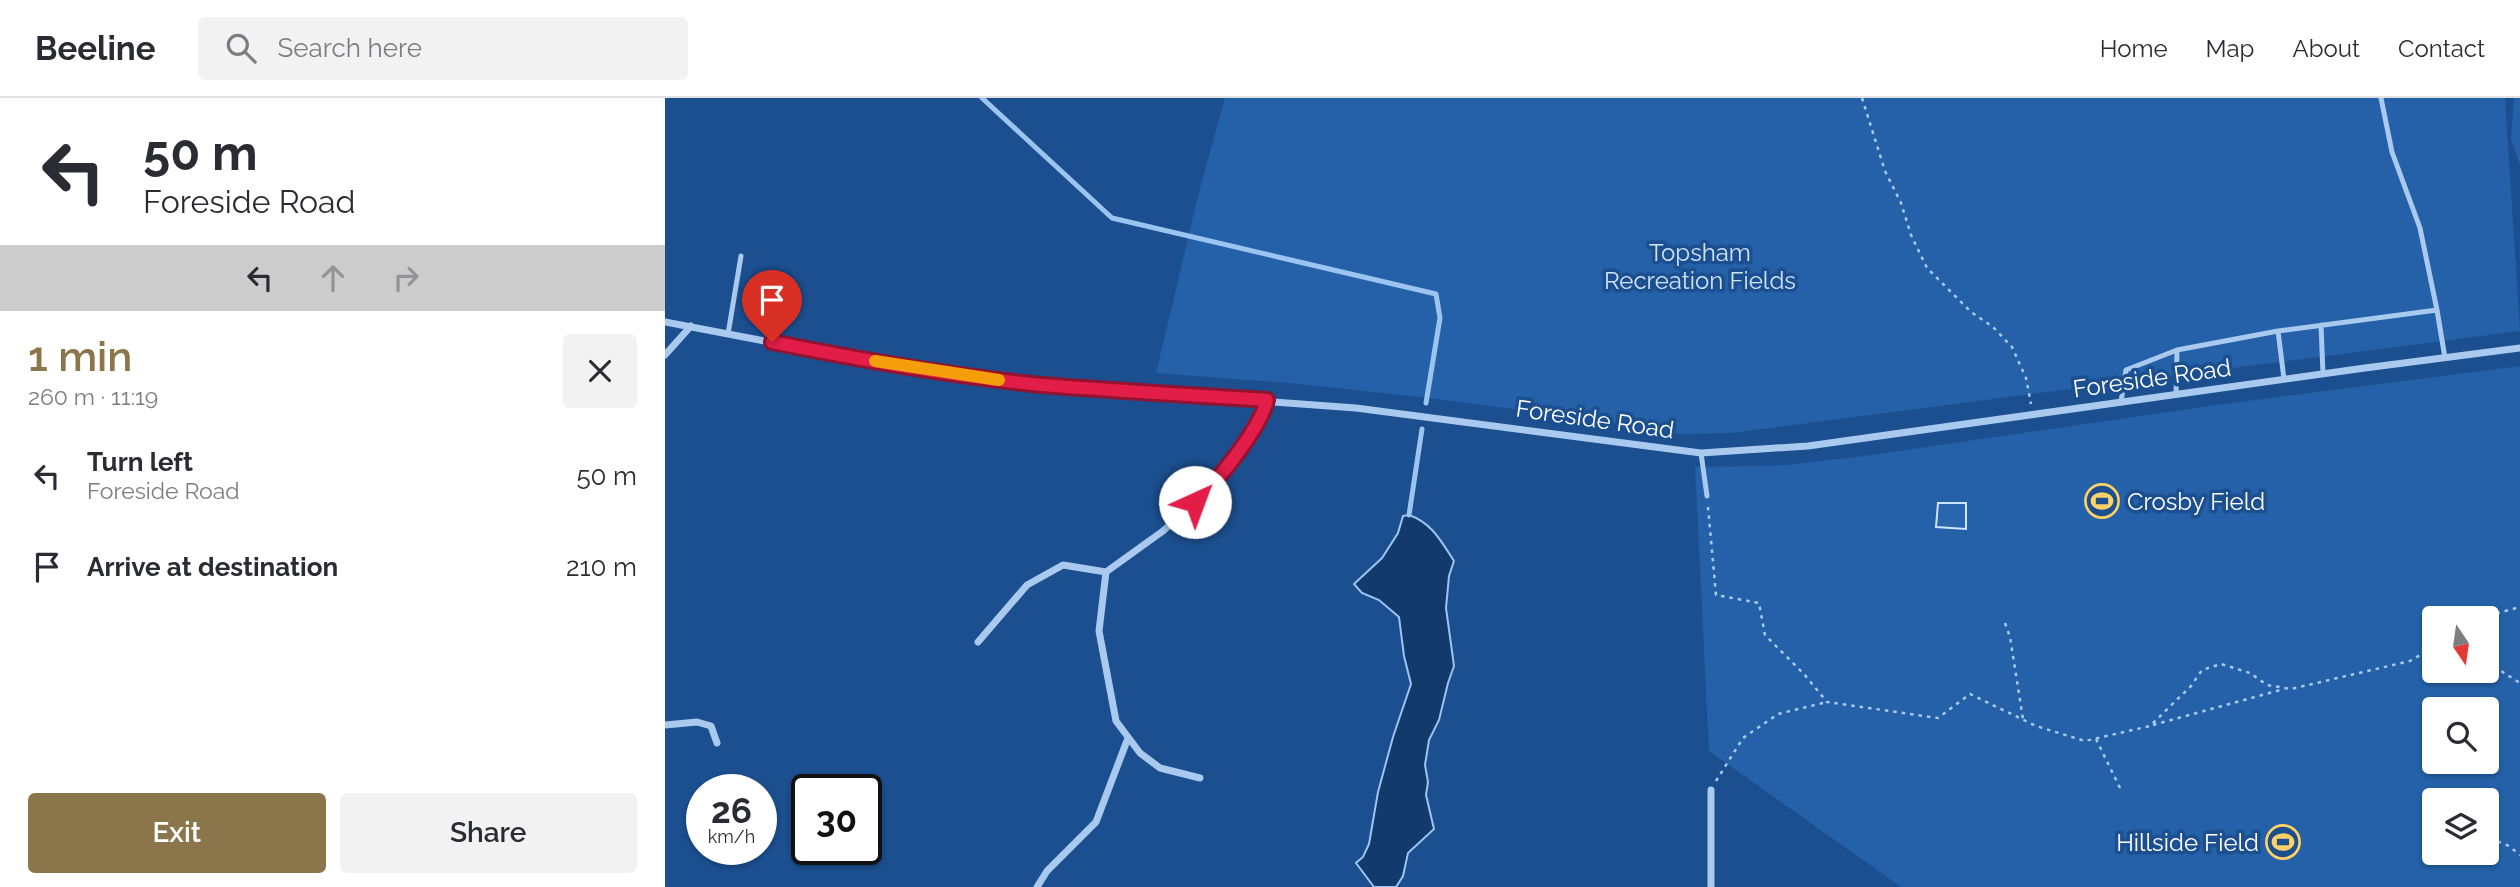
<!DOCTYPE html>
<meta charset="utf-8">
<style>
:root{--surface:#fff;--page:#f2f2f3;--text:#2b2b33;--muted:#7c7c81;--line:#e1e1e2;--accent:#8a764a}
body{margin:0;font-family:Raleway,sans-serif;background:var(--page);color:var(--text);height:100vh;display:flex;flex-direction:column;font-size:26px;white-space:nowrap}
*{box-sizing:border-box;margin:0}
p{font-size:23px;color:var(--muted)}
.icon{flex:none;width:38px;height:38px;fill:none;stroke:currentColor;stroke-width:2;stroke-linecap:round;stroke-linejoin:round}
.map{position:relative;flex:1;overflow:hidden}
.details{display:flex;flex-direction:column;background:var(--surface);width:665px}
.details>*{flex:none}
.top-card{background:#fff;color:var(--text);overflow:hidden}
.needle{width:46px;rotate:167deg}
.fabs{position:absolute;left:1757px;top:508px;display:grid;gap:14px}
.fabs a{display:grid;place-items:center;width:77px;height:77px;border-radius:7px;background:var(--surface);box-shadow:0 2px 5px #0004;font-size:35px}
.speed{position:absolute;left:21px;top:676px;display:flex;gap:14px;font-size:35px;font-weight:700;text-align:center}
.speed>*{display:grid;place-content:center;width:91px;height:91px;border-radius:50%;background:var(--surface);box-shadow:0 2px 5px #0004;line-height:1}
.speed small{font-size:18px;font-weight:400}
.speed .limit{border:4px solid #111;border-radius:10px;background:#fff;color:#111}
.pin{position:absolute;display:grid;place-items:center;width:60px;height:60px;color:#fff;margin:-72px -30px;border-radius:50% 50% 50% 0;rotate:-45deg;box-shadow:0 0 7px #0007}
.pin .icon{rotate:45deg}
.me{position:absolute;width:77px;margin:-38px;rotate:43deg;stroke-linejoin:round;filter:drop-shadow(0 0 5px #0008)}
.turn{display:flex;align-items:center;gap:24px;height:147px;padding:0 28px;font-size:32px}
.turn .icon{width:91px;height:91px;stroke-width:2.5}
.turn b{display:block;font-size:49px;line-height:60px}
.lanes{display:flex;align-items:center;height:66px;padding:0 28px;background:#0003;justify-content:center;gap:35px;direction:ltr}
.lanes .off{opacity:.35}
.round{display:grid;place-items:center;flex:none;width:74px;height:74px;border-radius:7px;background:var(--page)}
.headline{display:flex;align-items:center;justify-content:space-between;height:119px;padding:0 28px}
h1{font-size:42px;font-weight:600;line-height:52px;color:var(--accent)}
.primary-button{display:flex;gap:14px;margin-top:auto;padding:14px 28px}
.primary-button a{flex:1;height:80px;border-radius:7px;background:var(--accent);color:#fff;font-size:28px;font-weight:600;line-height:80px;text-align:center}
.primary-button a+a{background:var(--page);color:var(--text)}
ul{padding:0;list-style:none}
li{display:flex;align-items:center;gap:21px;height:91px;padding:0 28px}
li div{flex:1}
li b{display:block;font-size:26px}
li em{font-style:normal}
header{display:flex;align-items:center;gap:42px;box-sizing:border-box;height:98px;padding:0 35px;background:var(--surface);border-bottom:2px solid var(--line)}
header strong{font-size:33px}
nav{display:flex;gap:38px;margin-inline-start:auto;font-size:24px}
.search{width:490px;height:63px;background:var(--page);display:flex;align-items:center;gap:18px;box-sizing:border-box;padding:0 24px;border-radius:7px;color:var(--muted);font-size:26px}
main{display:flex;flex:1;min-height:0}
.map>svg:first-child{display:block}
.green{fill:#2461a8;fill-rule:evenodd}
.water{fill:#123a6d;stroke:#9cc4f0;stroke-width:2}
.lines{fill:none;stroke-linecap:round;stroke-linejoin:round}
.stream{stroke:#9cc4f0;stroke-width:5}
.building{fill:#2a66ad;stroke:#cfe3fa;stroke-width:2}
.path{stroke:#a9c9ee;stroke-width:2.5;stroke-dasharray:3.5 5;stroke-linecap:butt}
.service{stroke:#a9c9ee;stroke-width:5}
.minor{stroke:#a9c9ee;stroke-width:7}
.route-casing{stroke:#92132f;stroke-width:18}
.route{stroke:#e11d48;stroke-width:12}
.slow{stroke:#f59e0b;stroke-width:12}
.labels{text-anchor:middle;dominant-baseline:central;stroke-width:7;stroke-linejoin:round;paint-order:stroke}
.park-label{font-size:24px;fill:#cfe3fa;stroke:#1b4f8f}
.street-label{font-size:24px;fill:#fff;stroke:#1b4f8f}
.poi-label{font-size:24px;fill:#fff;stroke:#1b4f8f;text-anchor:start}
</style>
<header>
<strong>Beeline</strong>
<div class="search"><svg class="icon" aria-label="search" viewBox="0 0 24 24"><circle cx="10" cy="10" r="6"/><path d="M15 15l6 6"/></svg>Search here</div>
<nav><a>Home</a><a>Map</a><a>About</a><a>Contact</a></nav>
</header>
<main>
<section class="details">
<div class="top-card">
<div class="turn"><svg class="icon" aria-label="left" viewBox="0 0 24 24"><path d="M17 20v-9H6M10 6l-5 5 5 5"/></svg><div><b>50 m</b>Foreside Road</div></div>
<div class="lanes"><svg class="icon" aria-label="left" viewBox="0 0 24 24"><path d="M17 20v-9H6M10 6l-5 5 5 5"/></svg><svg class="icon off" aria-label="ahead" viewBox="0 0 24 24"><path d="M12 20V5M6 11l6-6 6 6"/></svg><svg class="icon off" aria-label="right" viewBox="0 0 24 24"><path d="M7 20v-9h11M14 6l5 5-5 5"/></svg></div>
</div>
<div class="headline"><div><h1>1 min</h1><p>260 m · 11:19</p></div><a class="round"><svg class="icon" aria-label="close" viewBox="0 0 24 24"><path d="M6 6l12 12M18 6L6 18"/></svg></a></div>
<ul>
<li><svg class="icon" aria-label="left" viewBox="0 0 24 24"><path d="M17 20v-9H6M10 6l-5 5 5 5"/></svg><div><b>Turn left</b><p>Foreside Road</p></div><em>50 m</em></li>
<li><svg class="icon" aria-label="arrive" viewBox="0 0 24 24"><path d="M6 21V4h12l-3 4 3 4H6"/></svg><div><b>Arrive at destination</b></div><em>210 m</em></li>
</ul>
<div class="primary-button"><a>Exit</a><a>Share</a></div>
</section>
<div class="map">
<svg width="1855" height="789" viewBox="0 0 1855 789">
<rect width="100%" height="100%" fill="#1b4f8f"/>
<!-- green -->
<path class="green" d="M560,0H1840L1855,233L1066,335L1016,336L894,317L773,301L624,285L491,275L535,90Z
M1849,0H1855V67L1846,41Z
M1855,268V789H1236L1044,653L1030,369L1121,367L1199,358L1551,307ZM1769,520H1822V572H1769ZM1769,611H1822V663H1769ZM1769,702H1822V754H1769Z"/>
<!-- water -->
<path class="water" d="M744,417C767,425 776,443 789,463L784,478L781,510L789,568L783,585L774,622L764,642L760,667L763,684L761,697L769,731L743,755L738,778L731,789H709L691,765L698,759L704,746L713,694L728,639L746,586L739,558L734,519L714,502L697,495L689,486L717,460L733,435L738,418Z"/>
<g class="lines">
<!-- stream -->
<path class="stream" d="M317,0L447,120L771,196L775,220L761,305
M744,417L757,331"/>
</g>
<!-- building -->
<path class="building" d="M1273,405H1301V431L1271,429Z"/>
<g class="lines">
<!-- path -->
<path class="path" d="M1197,0L1220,73L1236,105L1246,137L1262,170L1306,214L1328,229L1347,249L1361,280L1366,306
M1043,409L1051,497L1094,505L1100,537L1139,576L1162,604L1273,620L1305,596L1371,628L1420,643L1485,628L1526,588L1537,572L1556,566L1585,575L1602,587L1626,591L1745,563L1769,549
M1815,520L1855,509
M1340,525L1345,539L1358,621
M1822,564L1855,585
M1488,627L1619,591
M1431,641L1457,694
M1051,683L1078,640L1113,616L1162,604
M1825,740L1844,748L1855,757"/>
<!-- service -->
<path class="service" d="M1716,0L1727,54L1755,130L1772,212
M1656,227L1658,276
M1613,233L1619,281
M63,236L76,158
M1511,297L1512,252
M1456,304L1461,272L1512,252L1613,233L1772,212L1780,260
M1036,355L1042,398"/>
<!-- minor -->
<path class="minor" d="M0,224L173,257L315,280L442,292L691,310L1036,355L1143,348L1700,270L1855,250
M0,257L26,228
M313,544L362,487L398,467L441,474
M0,627L32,624L46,628L52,645
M535,680L495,670L475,655L451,623L434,533L441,474L498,433L546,390L599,315L602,302
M1046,692V789
M372,789L382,773L431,724L463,640"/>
</g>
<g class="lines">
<!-- route casing -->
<g class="route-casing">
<path id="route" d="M107,244C196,262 287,278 377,287C452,293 527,297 602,302C595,331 552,384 530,404"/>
</g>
<!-- route -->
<use href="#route" class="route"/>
<!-- slow -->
<path class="slow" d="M210,263L334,282"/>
</g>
<!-- icons -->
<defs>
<g id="stadium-ring" transform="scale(1.75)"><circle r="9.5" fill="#1b4f8f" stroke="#ffd166" stroke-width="1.5"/><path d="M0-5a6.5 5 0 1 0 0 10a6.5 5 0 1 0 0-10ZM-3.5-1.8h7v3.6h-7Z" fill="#ffd166"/></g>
</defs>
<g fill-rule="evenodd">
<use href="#stadium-ring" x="1437" y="403"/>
<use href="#stadium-ring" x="1618" y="744"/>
</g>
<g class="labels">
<!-- park labels -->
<g class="park-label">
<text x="1035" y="154">Topsham<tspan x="1035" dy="28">Recreation Fields</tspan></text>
</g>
<!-- street labels -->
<g class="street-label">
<text transform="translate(1487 280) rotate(-8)">Foreside Road</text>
<text transform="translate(930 321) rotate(8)">Foreside Road</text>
</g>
<!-- poi labels -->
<g class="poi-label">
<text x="1462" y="403">Crosby Field</text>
<text x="1594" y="744" text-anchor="end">Hillside Field</text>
</g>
</g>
</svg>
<div class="fabs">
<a><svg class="needle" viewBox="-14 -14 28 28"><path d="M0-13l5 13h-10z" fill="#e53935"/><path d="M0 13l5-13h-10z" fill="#7c7c81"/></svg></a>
<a><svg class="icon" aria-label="search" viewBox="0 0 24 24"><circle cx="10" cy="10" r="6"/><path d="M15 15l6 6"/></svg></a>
<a><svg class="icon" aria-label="layers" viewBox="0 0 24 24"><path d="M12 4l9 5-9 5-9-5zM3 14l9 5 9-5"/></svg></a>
</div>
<div class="speed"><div>26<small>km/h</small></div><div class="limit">30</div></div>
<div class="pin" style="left:107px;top:244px;background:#d93025"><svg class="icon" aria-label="arrive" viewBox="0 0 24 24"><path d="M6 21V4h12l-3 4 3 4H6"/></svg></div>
<svg class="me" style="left:530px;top:404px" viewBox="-20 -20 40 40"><circle r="19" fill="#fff"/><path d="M0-13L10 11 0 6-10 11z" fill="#e11d48"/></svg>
</div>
</main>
